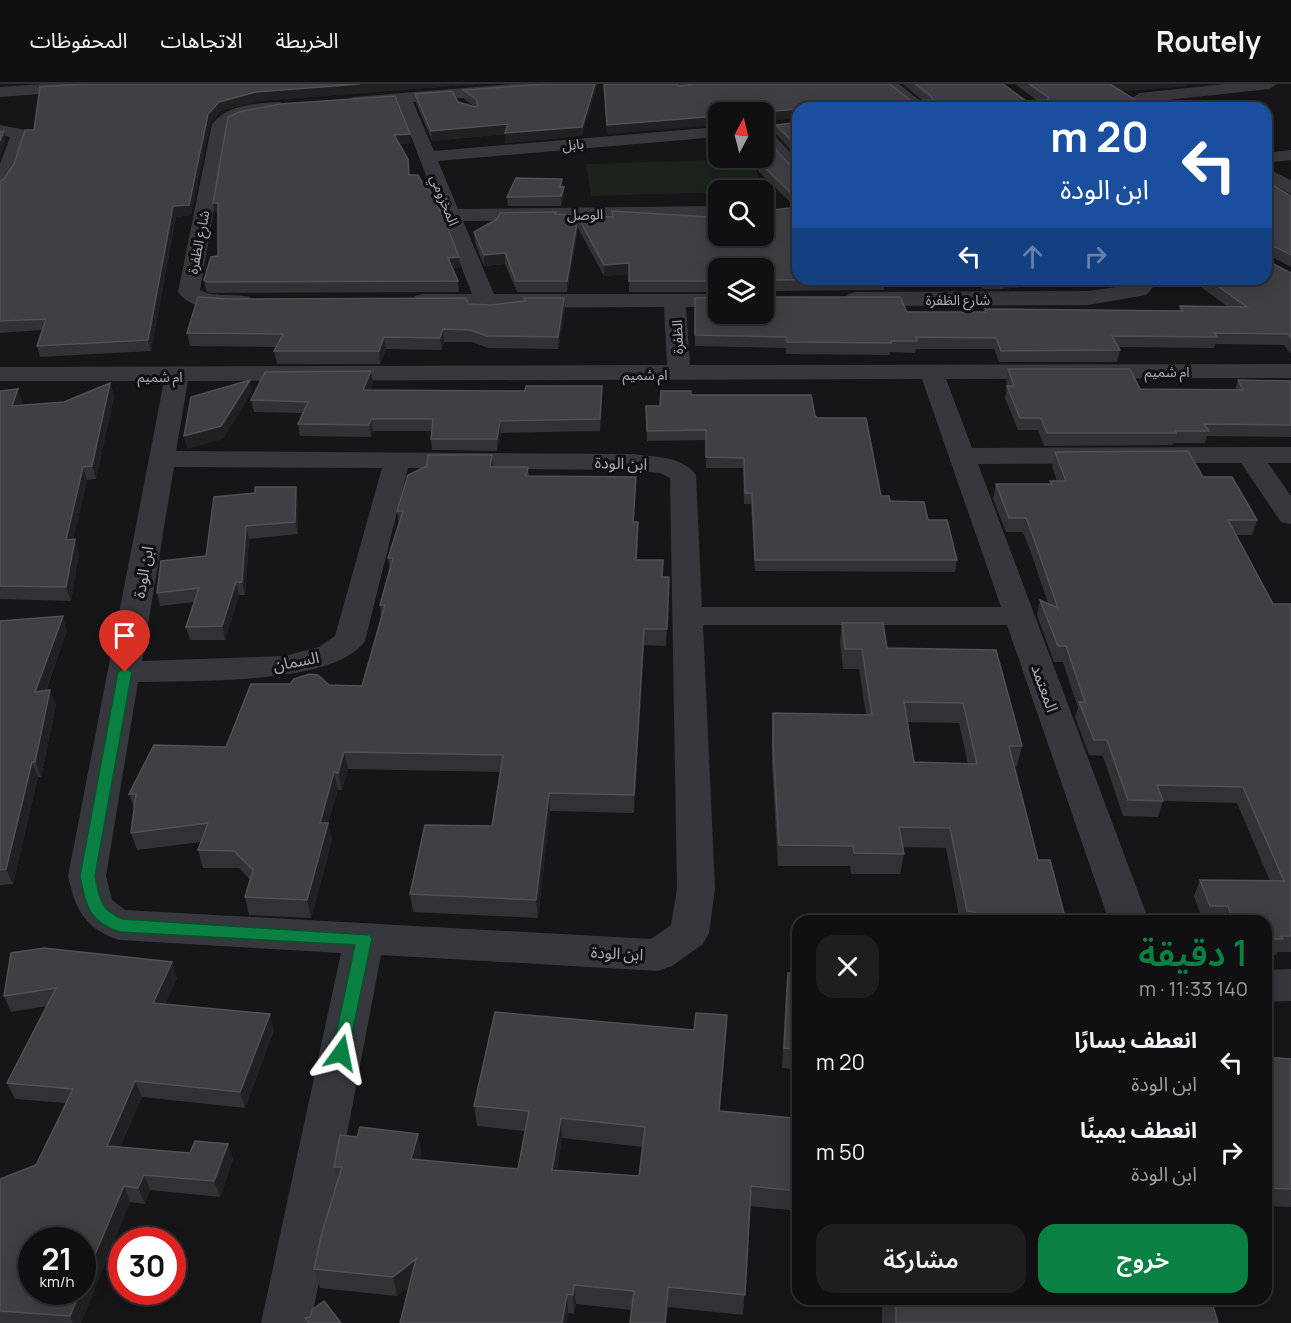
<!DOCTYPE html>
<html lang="ar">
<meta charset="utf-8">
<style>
:root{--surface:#101012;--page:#1e1e20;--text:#f1f3f6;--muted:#9c9d9f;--line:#303032;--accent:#0b8043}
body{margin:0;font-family:Manrope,"Noto Sans Arabic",sans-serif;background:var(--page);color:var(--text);direction:rtl;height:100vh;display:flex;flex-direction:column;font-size:22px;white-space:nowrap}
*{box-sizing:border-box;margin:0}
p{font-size:20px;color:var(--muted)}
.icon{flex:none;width:33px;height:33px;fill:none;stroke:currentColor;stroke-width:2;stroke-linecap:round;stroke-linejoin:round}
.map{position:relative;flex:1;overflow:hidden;direction:ltr}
.side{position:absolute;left:792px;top:831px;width:480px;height:390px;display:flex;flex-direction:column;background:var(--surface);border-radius:18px;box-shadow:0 3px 15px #0003,0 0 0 2px var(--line);direction:rtl}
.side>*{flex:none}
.hud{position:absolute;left:792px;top:18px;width:480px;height:183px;border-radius:18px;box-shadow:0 3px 15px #0003,0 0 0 2px var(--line);direction:rtl;background:#1a4fa0;color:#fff;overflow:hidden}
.needle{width:39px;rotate:7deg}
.tools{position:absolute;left:708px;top:18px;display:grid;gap:12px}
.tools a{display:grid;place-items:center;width:66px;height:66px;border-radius:12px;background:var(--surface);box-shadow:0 3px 15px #0003,0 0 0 2px var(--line);font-size:30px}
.speed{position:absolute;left:18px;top:1143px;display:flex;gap:12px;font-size:30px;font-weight:700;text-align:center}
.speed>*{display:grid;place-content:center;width:78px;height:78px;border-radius:50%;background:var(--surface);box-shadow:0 3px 15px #0003,0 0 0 2px var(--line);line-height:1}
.speed small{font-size:15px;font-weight:400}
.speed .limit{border:9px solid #d22;background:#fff;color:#111}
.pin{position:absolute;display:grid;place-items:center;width:51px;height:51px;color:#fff;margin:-62px -26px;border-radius:50% 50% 50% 0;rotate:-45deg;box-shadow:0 0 6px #0007}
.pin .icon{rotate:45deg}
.me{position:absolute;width:66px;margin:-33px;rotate:12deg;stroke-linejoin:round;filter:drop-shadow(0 0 4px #0008)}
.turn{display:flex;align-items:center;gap:21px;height:126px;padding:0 24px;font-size:27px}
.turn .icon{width:78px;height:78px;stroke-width:2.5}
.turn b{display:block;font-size:42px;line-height:51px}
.lanes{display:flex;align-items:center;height:57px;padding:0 24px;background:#0003;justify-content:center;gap:30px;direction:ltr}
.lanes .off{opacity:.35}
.round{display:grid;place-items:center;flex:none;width:63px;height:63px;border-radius:18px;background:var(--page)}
.overview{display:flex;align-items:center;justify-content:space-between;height:102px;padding:0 24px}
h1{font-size:36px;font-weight:600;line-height:45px;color:var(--accent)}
.button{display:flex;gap:12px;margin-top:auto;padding:12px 24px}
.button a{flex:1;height:69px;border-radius:18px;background:var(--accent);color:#fff;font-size:24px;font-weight:600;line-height:69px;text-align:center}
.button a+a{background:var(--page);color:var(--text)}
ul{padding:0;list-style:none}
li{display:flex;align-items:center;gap:18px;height:90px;padding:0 24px}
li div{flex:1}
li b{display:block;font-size:22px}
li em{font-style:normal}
header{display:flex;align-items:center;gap:36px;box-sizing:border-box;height:84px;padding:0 30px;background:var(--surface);border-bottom:2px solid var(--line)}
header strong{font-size:28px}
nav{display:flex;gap:33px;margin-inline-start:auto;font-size:21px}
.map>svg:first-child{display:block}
.green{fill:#1c231d}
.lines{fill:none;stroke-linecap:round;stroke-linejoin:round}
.minor{fill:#37383d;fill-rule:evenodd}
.tertiary{fill:#37383d;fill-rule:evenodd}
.wall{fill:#323236;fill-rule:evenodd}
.shaded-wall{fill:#212124}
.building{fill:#3f3f44;stroke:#4f5156;stroke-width:1.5;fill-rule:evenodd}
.route{fill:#0b8043;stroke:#07532c;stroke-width:1.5}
.labels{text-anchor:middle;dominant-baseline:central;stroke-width:6;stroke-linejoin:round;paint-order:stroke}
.far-street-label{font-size:14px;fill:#a8adb8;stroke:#111113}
.street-label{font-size:16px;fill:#a8adb8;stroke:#111113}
</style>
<header>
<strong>Routely</strong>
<nav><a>الخريطة</a><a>الاتجاهات</a><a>المحفوظات</a></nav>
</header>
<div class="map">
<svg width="1291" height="1239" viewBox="0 0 1291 1239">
<rect width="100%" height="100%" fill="#161618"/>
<!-- green -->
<path class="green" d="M752,75L764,107L591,112L586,80Z"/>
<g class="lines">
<!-- minor -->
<path class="minor" d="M512,0H577L569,5L413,18L434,67L718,43V53L438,77L458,125L718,122V134L463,137L494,210H718V222L686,223L690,281L1291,280V294L946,295L972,364L1291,363V379H1268L1291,412V440L1281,438L1241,379L978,380L1149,837H1109L1007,541H703L715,805L709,849L703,860L672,882L658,887L381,871L311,1239H261L341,869L119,856C85,845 75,825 68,792L164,297H0V283L667,281L664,223L423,224L415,222L412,217L415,212L423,210H472L398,19L353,23L345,18L353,13ZM922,295L1001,523H702L696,391C683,372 654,373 633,370L176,367L188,297ZM174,383L382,384L335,552L319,563L284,572L142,577ZM408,384L633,386L660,389L670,394L677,805L671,841L651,855L125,826L112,816L106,792L138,598C190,596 334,602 365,557Z
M881,0H899L929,24H911Z
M1225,0H1277L1269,5L1140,19L1132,14L1140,9Z
M280,18L288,23L286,26L246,31L228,42L200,206C215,214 233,209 250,213L253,218L250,223C229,228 192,228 178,208L212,40C227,20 257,19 280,18Z
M0,41L25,46C31,57 12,104 0,107V80L10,53L0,51Z
M764,46L770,47L798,76V91L792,90L764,60Z
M1291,66V76L1266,79V69Z
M1266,84L1291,96V110L1266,97Z
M1131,195H1153L1154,202L1146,211L1088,221L856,222L848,220L845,215L848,210L856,208L1088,207L1131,201Z
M1291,885V917L1266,918V886Z"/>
<!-- tertiary -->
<path class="tertiary" d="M43,0H115L107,5L0,13V3Z"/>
</g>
<!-- wall -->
<path class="wall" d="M83,0H477L258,17L220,27L210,40L191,131L176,133L151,267L40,273L37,262L42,246L0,249V97L4,95L14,80L34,46Z
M604,0H890L911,17H923L903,0H1003L1026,17H1038L1015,0H1187V2L1121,7L1148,24H798V34L764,37V28L607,50Z
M463,6L582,52L505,59V50L432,57L416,19L415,10L458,18L475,23L464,15Z
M280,20L411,59L400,60L410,91L459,173L460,184H452L458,197L459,208L210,209L206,207L204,196L218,172V129H215L213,119Z
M798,38V74L776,50V41Z
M745,74H764L791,82L798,83V119H791Z
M562,95L564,112L561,122H508L507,113Z
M1266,97L1291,112V183L1268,171V177L1291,189V270L1284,261L1215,260L1214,264L1118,263L1120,266L1117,278H999L994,265H916L915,269L890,268V271L786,270V264L695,262V214L765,213L907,228H984L985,225L1179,227L1180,222L1228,223L1190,195H1266Z
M556,131L612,133H710L885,195L884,206L764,207V210V184H718V208H629V190L604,192L578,144L567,208H517L505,180L484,182L475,159L474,148Z
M979,195H1083L1003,205H982Z
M524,214L565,226L558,265L488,264L472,258H444L442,266L386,265L380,280H277L274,267L277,263L190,262L187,249L229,215L491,221L524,217Z
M1008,285L1140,305L1235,306L1238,296L1291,297V353L1207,352L1205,359H1173V361L1044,362L1038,346H1018L1005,314L1007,302L1006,297Z
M371,287L373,299L370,306L602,314L600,347L501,349L497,367L432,366L431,355V347H373L371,353L300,352L298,340L303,329L254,328L251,316Z
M110,299L114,312L96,395L87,396L73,456L79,469L71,517L0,515V307L22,318L21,321L64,318Z
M691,311L815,332L881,412L890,417L928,436L957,476L955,488L755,487L751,420H744L743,384H706V356L647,357L646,322H660Z
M1055,368L1203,393L1257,436L1252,451H1236L1273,520H1291V868H1277L1276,871H1266V837H1203L1194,812L1200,796L1270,797L1237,719L1163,717L1158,733L1123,732L1103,672L1089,671L1075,633L1078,624L1063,578H1054L1037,531L1040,516L1048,519L1030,466L1023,448H1006L993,415L996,400H1050V397H1057L1052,382Z
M493,383H528L529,392L636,393L634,438L638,454L637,476H663V493H669L666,562L644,561L634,729L550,727L538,834L413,828L410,810L492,742L500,688L348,685L342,706H338L328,739L332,756L311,834L249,831L245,813L250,796L239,784H203L198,766L201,758L137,766L131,749L134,724L129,710L226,663L329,601L362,602L381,533L380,521L390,487L388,474L399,441L397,427Z
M255,409L298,415V450L249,455L245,511H239L225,556H190L186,543L195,518L160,522L157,509L206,472Z
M0,537L67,546L46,607L56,621L41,693H38L13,800L0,801Z
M842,539L887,564L1022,662L1017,682H1014L1038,776L1066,837H960L946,764L902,763L904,770L900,790H851L850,782H778L772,682V649L773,629L866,631L859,585H843L840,558ZM908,638L959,639L968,680L914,678Z
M44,864L177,894L165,920L274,946L245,1024L142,1013L120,1063L190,1069L228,1060L233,1076L220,1113L150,1106L145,1120L130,1118L81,1239H0V1095L36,1081L66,1019L15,1015L7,999L47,922L11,928L4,912Z
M788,889L798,890V1127L750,1122L743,1231L668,1223L666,1239H630L632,1226L576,1220L574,1230L409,1203L397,1212L320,1204L314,1185L338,1097L334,1083L357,1053L418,1050L421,1070L420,1076L518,1085L525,1047L477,1042L474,1022L694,946L727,931L720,1027L790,1033L792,985L782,984L786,909ZM562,1054L643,1063L639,1092L557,1086Z
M1266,973L1291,975V1123L1266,1122Z
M854,1215H1211L1218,1239H882V1219Z"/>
<!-- shaded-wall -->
<path class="shaded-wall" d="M360,0H477L258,17L220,27L210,40L191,131L176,133L151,267L148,256L173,122L208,30L219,18L256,8Z
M595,0H598L582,52L505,59V50L432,57L431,47Z
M1109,0H1187V2L1107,8Z
M798,25V34L764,37V28Z
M718,32V41L607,50V41Z
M4,47L6,57L0,74V57Z
M410,50L411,59L396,60L394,51Z
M564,103V112L561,122V112Z
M213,119H218L220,129H215Z
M578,133V144L567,208V197Z
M505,169V180L484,182V171Z
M459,173L460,184L449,185L448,174Z
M629,179V190L604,192V181Z
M1005,195H1083L1003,205Z
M564,214L565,226L558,265V253Z
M443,245L444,258L442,266L440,254Z
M384,253L386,265L380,280L379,267Z
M371,287L373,299L365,318L363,306Z
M250,296L252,308L223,355L187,365L184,352Z
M110,299L114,312L96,395L92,382Z
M602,302V314L600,347V335Z
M18,305L22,318L16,335L12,322Z
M371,335L373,347L371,353L369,341Z
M500,337L501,349L497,367V355Z
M492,371L493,387L490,383Z
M83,383L87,396L70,470L66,456Z
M636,393V409L633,454V438Z
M296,403L298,415V450L295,438Z
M638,438V454L636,492V476Z
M246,442L249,455L245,511L242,498Z
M75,455L79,469L71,517L66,503Z
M236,498L239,511L225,556L222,542Z
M63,532L67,546L40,622L35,608Z
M644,545V561L634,729V711Z
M50,606L56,621L41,693L35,678Z
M344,668L348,685L342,706L338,689Z
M32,678L38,693L13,800L6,785Z
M334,688L338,706L323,756L320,739Z
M549,709L550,727L538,834L536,816Z
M328,739L332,756L311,834L307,816Z
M172,878L177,894L158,935L153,919Z
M270,930L274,946L245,1024L240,1008Z
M135,997L142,1013L113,1078L107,1062Z
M561,1034L562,1054L554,1106L552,1086Z
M418,1050L421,1070L415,1095L411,1075Z
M228,1060L233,1076L220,1113L214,1097Z
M144,1091L150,1106L145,1120L138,1104Z
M124,1102L130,1118L81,1239H73L70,1232L80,1208H82V1201Z
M416,1175L420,1194L397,1212L393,1193Z
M574,1201L576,1220L574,1230L573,1211Z
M668,1203L666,1239H665Z
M567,1210L568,1229L567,1239H562Z"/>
<!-- building -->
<path class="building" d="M83,0H360L256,8L219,18L208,30L189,121L173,122L148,256L37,262L46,235L0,237V97L4,95L14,80L25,46H34L40,3Z
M547,0H595L582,43L505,49L508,40L431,47L415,10L452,7L458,18L475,23L478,21L476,15L463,6Z
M604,0H676L680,2L694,0H890L911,17L932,16V13L915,0H1003L1026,17L1048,16V13L1029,0H1110L1148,24H798V25L763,28H718V32L607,41Z
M395,12L410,50L394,51L408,75L409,91H418L426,105H429L445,137L459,173L448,174L458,197L207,198L204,196L211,173L218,172V119H213L228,33L239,28L280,20Z
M798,38V63L776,41Z
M4,47L0,57V48Z
M764,53L791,82L798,83V109H791L755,74H764Z
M516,94L562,95L560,103H564L561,112L507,113Z
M1266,97L1291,112V171L1267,159L1268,177L1291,189V254L1288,250L1214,249L1217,253L1112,252L1120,266L1001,267L996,254L916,253L917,257H891V259L787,258L786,253L695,251V214L718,213V230H764V212L765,213H900L907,228H986L985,225L1183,227L1180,222L1247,223L1208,195H1266Z
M798,123V195H885L765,196L764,203V184H718V197H629V179L604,181L578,133L567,197H516L505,169L484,171L474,148L497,135L500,129L556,128L555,130L613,133L612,127L710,133L718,132V152H764V127Z
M198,213L229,215L466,214L468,220L491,221L525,217L524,214H564L558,253L487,252L470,246L443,245L440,254L384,253L379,267H274L283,250L187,249Z
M1008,285H1130L1140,305L1243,306L1238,296L1291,297V341L1204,340L1209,347H1175L1176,349H1047L1041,334H1020L1007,302H1014Z
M371,287L363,306L525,307L526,302H602L600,335L500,337L497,355H431L433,335H371L369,341L298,340L308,318L251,316L265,288Z
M250,296L221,342L184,352L191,313Z
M110,299L92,382L83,383L66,456L75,455L66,503L0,502V307L18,305L12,322L64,318Z
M661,307H691V311H811L815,332L818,334H866L881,412H889L890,417L924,418L928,436H947L957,476H755L752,409H745L744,374L706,373V346L647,347L646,322H660Z
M1188,367L1203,393H1232L1257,436H1228L1273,520H1291V852H1281L1283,855H1266V837H1233L1228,822H1210L1200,796L1284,797L1243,703L1157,701L1163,717L1128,716L1107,656H1094L1079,618H1085L1066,562H1058L1040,516L1058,524L1033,452L1026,434H1009L996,400H1052L1050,397H1066L1055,368Z
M428,371H492L490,383H528L526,392L636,393L633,438H638L636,476H663L662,493H669L667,545H644L634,711L549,709L536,816L410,810L425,741L492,742L503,671L344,668L338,689L334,688L320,739H328L307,816L245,813L253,786L234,767L198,766L208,739L131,749L136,710H129L154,661L226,663L251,600H290L294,595L310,590L318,591L329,601L362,602L385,521H380L393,474H388L403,427H397L408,391L427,382Z
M255,403H296L295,438L246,442L242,498H236L222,542L186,543L199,504L157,509L161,477L206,472L214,413L255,409Z
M63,532L35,608L50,606L35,678H32L6,785L0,786V537Z
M842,539H883L887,564L996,566L1022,662H1009L1038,776H1050L1066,837H976L975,828L967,827L950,744L899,743L904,770L854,769L853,762L779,761L773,662V629L872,631L862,565H845ZM904,618L963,619L977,680L914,678Z
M44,864L172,878L153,919L270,930L240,1008L135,997L107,1062L190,1069L195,1057L228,1060L214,1097L144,1091L138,1104L124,1102L82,1201V1156H32V1208H80L70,1232L0,1227V1095L36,1081L73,1005L7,999L56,904L4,912L11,869Z
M788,889L798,890V1107L751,1102L745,1211L668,1203L665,1239H630L634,1207L574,1201L573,1211L567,1210L562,1239H400L416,1175L393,1193L314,1185L321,1152L342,1083H334L340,1051L357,1053L360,1043L418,1050L411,1075L518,1085L529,1027L474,1022L495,928L694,946L696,929L727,931L719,1027L792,1034L794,965L784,964ZM561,1034L645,1043L639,1092L552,1086Z
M1266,973L1291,975V1105L1266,1104Z
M886,1215H1211L1218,1239H896V1221L887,1220Z
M324,1217L341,1239H309L305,1234L310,1233L312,1226Z"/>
<!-- route -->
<path class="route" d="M125,584L132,588L95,792C100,815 99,824 122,835L370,851L372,855L347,974L341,976L335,974L332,969L355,861L120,848C88,838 86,821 80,792L118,588Z"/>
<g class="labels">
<!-- far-street labels -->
<g class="far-street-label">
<text transform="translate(573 60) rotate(-5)">بابل</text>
<text transform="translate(445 116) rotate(68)">المخزومي</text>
<text transform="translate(585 130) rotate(-1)">الوصل</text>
<text transform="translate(198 158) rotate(-79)">شارع الظفرة</text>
<text x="958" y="215">شارع الظفرة</text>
<text transform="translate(677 253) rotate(-92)">الظفرة</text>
<text x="1167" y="287">ام شميم</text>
<text x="645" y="290">ام شميم</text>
<text x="160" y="292">ام شميم</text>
</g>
<!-- street labels -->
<g class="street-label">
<text transform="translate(621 379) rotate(2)">ابن الودة</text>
<text transform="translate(143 488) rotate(-80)">ابن الودة</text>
<text transform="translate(296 577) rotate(-11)">السمان</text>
<text transform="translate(1045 604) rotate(70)">المعتمد</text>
<text transform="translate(617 869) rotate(3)">ابن الودة</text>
</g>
</g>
</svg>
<div class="tools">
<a><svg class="needle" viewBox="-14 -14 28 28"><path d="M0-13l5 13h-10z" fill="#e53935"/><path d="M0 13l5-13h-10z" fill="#9c9d9f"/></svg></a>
<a><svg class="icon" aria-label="search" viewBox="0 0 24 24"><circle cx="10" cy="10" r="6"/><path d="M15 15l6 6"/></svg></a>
<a><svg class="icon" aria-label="layers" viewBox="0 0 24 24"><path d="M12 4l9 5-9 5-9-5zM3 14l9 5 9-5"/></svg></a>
</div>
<div class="speed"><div>21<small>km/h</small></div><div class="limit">30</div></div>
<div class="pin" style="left:125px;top:588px;background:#d93025"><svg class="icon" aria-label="arrive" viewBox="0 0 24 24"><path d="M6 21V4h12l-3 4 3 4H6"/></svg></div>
<svg class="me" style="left:341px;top:969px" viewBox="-20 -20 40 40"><path d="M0-17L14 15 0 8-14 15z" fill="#0b8043" stroke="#fff" stroke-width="4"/></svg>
<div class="hud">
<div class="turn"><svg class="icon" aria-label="left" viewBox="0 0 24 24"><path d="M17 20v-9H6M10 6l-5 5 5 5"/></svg><div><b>20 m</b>ابن الودة</div></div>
<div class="lanes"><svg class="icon" aria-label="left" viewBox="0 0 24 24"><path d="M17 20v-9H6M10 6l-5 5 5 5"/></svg><svg class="icon off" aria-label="ahead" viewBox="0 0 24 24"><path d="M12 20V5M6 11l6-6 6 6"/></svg><svg class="icon off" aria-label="right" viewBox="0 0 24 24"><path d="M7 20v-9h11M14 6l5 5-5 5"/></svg></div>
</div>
<section class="side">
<div class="overview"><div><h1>1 دقيقة</h1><p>140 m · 11:33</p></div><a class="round"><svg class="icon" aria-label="close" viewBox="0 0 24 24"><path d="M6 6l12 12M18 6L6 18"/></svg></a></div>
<ul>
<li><svg class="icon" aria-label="left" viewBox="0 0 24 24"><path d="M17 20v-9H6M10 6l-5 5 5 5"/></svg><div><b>انعطف يسارًا</b><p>ابن الودة</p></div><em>20 m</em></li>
<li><svg class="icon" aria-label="right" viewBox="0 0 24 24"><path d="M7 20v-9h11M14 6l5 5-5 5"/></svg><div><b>انعطف يمينًا</b><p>ابن الودة</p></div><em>50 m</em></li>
</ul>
<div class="button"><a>خروج</a><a>مشاركة</a></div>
</section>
</div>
